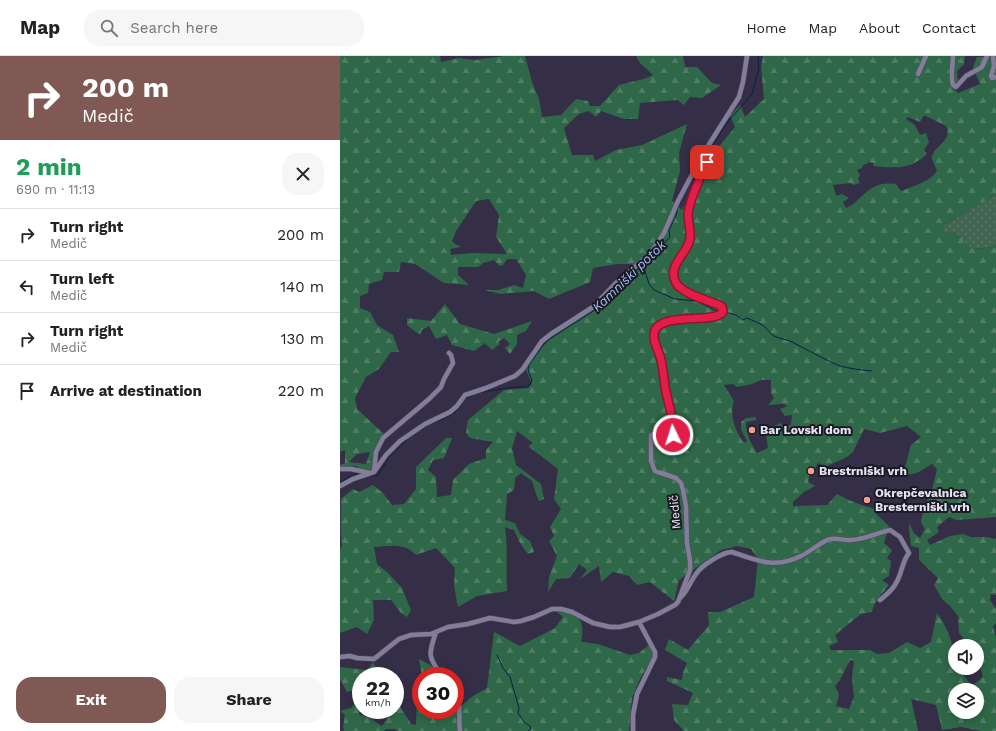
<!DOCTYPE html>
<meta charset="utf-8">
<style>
:root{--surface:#fff;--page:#f6f6f6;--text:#222;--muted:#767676;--line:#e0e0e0;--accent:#815954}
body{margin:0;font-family:"Work Sans",sans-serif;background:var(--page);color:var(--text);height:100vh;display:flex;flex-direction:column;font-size:15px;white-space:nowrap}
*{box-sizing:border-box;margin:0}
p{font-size:13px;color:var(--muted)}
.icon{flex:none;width:22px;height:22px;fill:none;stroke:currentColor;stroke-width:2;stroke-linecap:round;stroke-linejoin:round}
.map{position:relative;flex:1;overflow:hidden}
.sheet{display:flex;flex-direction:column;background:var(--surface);width:340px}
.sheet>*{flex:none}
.guide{background:#815954;color:#fff;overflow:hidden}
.controls{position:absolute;left:608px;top:583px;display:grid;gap:8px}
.controls a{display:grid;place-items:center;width:36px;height:36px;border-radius:50%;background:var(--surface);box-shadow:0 2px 10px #0003;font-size:20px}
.speed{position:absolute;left:12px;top:611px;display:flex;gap:8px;font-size:20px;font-weight:700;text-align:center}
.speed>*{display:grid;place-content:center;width:52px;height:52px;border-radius:50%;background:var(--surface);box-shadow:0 2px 10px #0003;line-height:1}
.speed small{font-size:10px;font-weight:400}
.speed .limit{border:6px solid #d22;background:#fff;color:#111}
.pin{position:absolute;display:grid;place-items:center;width:34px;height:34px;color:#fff;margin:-17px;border-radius:8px;box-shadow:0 2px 6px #0006}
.me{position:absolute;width:44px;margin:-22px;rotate:356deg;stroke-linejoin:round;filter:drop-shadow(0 0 3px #0008)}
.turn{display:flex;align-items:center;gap:14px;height:84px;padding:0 16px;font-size:18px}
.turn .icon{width:52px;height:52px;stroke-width:2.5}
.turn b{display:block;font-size:28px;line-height:34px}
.round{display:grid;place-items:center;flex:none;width:42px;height:42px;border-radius:16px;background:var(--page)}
.headline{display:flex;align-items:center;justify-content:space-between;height:68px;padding:0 16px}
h1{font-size:24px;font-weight:700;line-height:30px;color:#1e9e55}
.button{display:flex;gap:8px;margin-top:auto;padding:8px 16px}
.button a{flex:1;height:46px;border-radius:16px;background:var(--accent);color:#fff;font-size:16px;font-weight:700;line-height:46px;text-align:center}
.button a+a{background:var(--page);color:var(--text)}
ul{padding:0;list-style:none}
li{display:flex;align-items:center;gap:12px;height:52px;padding:0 16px;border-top:1px solid var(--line)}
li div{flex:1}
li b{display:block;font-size:15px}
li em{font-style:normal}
header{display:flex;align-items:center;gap:24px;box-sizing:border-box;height:56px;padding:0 20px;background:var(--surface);border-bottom:1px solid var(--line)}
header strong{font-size:19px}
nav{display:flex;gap:22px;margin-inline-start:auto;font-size:14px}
.search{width:280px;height:36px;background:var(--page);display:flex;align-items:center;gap:10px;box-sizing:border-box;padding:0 14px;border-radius:16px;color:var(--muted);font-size:15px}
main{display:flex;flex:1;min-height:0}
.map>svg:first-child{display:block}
.green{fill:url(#green-dots)}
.forest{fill:url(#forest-firs);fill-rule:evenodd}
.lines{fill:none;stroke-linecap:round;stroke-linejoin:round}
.stream{stroke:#092048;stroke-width:1}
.minor-casing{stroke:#504c5f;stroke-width:5.5}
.minor{stroke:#837d99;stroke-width:4.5}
.route-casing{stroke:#92132f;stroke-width:10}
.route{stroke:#e11d48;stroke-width:7}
.poi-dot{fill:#f59c92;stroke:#1b1924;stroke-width:1.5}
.labels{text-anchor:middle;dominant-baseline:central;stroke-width:4;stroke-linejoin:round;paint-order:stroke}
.poi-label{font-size:12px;font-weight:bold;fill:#e5e3f2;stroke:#1b1924;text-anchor:start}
.street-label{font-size:12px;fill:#e5e3f2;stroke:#1b1924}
.water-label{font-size:13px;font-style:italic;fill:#9fc0f8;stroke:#1b1924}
</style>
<header>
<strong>Map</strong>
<div class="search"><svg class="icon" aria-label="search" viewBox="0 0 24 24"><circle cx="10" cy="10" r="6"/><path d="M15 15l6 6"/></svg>Search here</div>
<nav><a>Home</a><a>Map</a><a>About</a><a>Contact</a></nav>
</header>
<main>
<section class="sheet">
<div class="guide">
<div class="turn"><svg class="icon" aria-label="right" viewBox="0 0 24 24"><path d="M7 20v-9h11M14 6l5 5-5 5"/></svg><div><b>200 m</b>Medič</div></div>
</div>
<div class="headline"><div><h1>2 min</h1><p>690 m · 11:13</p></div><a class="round"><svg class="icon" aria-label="close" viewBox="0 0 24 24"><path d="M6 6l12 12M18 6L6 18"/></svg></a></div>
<ul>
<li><svg class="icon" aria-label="right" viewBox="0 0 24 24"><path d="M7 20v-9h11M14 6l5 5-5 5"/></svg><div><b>Turn right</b><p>Medič</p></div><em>200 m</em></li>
<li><svg class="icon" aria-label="left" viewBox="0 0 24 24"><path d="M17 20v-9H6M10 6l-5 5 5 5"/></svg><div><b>Turn left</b><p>Medič</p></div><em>140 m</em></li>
<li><svg class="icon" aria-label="right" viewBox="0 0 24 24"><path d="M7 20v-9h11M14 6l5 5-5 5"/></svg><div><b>Turn right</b><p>Medič</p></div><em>130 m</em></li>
<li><svg class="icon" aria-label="arrive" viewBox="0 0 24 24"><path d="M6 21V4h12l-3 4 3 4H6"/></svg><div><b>Arrive at destination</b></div><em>220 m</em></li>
</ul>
<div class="button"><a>Exit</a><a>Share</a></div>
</section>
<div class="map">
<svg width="656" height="675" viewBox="0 0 656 675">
<defs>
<pattern id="green-dots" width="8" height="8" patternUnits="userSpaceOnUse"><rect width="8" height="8" fill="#416550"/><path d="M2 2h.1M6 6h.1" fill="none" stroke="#5c7b6a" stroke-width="1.8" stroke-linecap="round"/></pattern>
<pattern id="forest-firs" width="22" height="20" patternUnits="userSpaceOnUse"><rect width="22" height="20" fill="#2f6848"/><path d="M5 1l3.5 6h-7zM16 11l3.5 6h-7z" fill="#4d7d63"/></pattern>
</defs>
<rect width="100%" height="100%" fill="#342f47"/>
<!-- green -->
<path class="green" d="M656,139V188L652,191L632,193L615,176L605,178L602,170Z"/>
<!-- forest -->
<path class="forest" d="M0,0H100L101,6L119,2L135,4L164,0H185L192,26L199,43L202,61L221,59L236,43L248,45L250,50H260L279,29L304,23L313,19L300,7L296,0H343L345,11H357L372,27L381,29L362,42L350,41L344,49L337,44L300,47L298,63H284L261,55L256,61L249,55L239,58L224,72L232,99H253L255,105L276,94L302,89L347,68L339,97L340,115L332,145L342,154L355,128L376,94L395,71L390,60L400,49L405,61L424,43L421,11L423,0H625L624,8L617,15L618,25L613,32L618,37L640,28L633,11L637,1L656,0V139L602,170L605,178L615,176L633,193L652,191L656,188V461L617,464L609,461L597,471L599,476L587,484L590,489L610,480L622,478L631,481H647L655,483L656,482V539L651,538L650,544L656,553V567L653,570L656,582V675H641L621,671L602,674L596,649L571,643L578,675H344L334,664L332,648L348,649L353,637L327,625V621L342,624L343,616L347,607L325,594L329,583L348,594L369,569L368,556H380L414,541L418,503L411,493L397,490L381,494L339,524L334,545L310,526L297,529L289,520L273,516L261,526L259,510L240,523L247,514L239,508L230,522L216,523L208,536L209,521L217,500L209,485L214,480L210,471L221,453L214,443L218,413L188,390L193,387L177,375L172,392L176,409L201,428L204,443L199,445L196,438L192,425L181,417L175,422L174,434L167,438L165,464L175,467L180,478L190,485L194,496L188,498L180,487L174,474L165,471C168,493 166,514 167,535L137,540L118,551L114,530L115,512L96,492L76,499C64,486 50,490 34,491L37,508L48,517L62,532L71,554L67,561L61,557L51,544H33L34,564L27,578L17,571L0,577V492L2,490C0,474 1,459 1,443L13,433L19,436L33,429L43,437L52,449L64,448L76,433V411L106,382H112L104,402L93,404L88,414L96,421L97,441L111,439L113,424L129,408L146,402V394L153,386L130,382L126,377L128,364L164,334L188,332L192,327L185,312C196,299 205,286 219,276C245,257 275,242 299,219L292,208H277L253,212L250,226L209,243L194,235L160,238L145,234H158L174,229L183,232L186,219L176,203H167L163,209L160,210L154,204L143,207L138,211H118V219L129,229L104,227L75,208L61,206L59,216H44L42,224L29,228L28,237L20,240V252L30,256L37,269L53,279L59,296H51L39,313L26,321L15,342L17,353L44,378L32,414L24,416L16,410L0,412V409L5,407V394L0,396ZM584,59L606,70C614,86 591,90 592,103C593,107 596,111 597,115C590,126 573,130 561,135L556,128C541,126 532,130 521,141C515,146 514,149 506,152L503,146L509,142L502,138L496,140L493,129L510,127L513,129L520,127L518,123L520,119L517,114L522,112L523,109L527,108L528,106L534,107L533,110C555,112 570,114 587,98L584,94L589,86L586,77L580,79L575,69L566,63L568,61L580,66ZM149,143L159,159L156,181L167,198L133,197L111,199L110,193L121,191L112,186L116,175L136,145ZM421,324H431V337L434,342L428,349L443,348L448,350L440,353L445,360L452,359L451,369L444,370L440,367L435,370L425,371L428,392L417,397C411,387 406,379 406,366L416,364V361L406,362L401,366V374L407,385L404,387C395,375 389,359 394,345L384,329L393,328L397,331L412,328ZM567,370L581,381L571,389L564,415L567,419L577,417L592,408L597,413L591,438L584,450L581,466L585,473L580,482L574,477L569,467V474L571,490L579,492V504L598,522L594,529L602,543L610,550L618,560L619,577L630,590H637V599L643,621L632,630L620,615L619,612H615C615,591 609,574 597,557L591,586L580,592L567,586L549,597L537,598L530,594H491L489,590L498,586L495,579L521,558L532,556C534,545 542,538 549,529L542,524L549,520L551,505L547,502L552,494L544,487L549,470L536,458L538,454C523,450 510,445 497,438L487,449L453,450V446L464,436L475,430L468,426L469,421L478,407L487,410L507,401L513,396L524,373L540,377ZM30,396L26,408L9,406L17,398ZM510,604L514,605L512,622L514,641L509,653L496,650L499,639L495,630L500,624ZM615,634H637V656H615Z
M105,248L120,268L154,278L192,265L186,275L177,279V288L170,298L165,292L170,288L164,282L158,286L160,288L152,294L145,287L134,295L112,289L107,279L96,283L89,270L82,274L80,279L67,269V262L91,265Z
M216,555C238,557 246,563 241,586L258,588L290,599L299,597L310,588L313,601L300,623L292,642L289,675H58L55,673H46L44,675H4L3,671L5,659L0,655L11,652L21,640L19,633L7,636L0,623V611L27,614L33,606L41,620H21V646L17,650L20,659L30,662L42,670L53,654H55V651L58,647L71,668L76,669L77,642L81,639V654H115V642L121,650L133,640L147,632L154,576L180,590L215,572L223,561Z
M79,603L92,610L100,620H82Z"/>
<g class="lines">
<!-- stream -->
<path class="stream" d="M367,99L386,68L412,38L419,12L418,0
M346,135L365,102
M303,209L309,228L314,234L335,243L357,245L378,256
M389,257L396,259L403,264L407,262C413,265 421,267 426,272C429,275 430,278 434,280C440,283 446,283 452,286C466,293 478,300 493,307C502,312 521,314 532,315
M141,336L176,331H187L190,329L192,324L188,314L189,309L205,286L261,250L269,239L314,199L330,181L329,174L336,160L338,150
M126,342L132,339
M85,370C99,364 116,361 123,346
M29,420L38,419L50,400L71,380
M0,426C6,423 13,418 19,417
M157,599L163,612L170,621L179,652L178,657L184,666L190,670L191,673L188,675"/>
<!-- minor casing -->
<g class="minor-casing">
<path id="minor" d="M613,0C613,10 610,19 613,29L616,31L626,20L642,11L647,0
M653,0L654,10L651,20L652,22L656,21
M578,18L586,0
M0,413H11L30,417
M34,416L36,396L43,382L89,343L101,331L104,323L113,307L111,299L109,297
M0,430L13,423L34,416L46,399L60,385L85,368L110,356L117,350L125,339L146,332L175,320L182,314L202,285L211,278L253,251L276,227L310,198L324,177L338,145L363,98L399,41L403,26L407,0
M340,542C347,536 350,526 356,518C361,510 382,496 392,496C418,505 435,513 461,500C469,496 479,488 487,484C494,481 502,484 508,484C523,485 536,477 550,474L560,481L569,497C562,505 562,518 556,527C553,534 546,539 540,544
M96,576C88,599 88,601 102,620
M0,601L10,600L17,602L34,603L59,583L71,579L91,578L108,571L128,568L150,562L174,566L181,565L194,561L212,553H221L232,556L253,567L270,571H280L299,566L318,558L335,549L338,546L350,514V505L347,487L346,450L343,434L341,427L336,422L315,415L311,405V379L316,377L326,382L332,381L333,379C334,362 328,347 325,331C324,322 323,313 321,304C319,294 311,284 315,274C323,256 375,268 383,256V254C375,242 351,241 340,231C321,215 349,197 350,182C351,175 348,165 349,158C350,141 361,121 367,106V102L363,98
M115,638C122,649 118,662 120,675
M293,675V659L297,638L315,601V596L299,566"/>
</g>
<!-- minor -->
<use href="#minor" class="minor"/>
</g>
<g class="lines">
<!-- route casing -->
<g class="route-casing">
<path id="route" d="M333,379C334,362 328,347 325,331C324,322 323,313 321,304C319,294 311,284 315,274C324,256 375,268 383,256L382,251L379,249C367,244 343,238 336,227C326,209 349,197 350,182C351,175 348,165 348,158C350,141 361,121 367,106"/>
</g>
<!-- route -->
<use href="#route" class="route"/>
</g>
<!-- markers -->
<g class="poi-dot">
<circle cx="412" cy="374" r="4"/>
<circle cx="471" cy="415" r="4"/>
<circle cx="527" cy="444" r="4"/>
</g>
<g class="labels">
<!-- poi labels -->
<g class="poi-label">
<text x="420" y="374">Bar Lovski dom</text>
<text x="479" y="415">Brestrniški vrh</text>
<text x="535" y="437">Okrepčevalnica<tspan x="535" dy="14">Bresterniški vrh</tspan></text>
</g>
<!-- street labels -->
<g class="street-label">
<text transform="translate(335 456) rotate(-95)">Medič</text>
</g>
<!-- water labels -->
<g class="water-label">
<text transform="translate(289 220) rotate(-44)">Kamniški potok</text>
</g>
</g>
</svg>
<div class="controls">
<a><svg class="icon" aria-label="sound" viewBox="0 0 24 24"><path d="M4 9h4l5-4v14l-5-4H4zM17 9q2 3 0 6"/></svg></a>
<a><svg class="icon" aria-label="layers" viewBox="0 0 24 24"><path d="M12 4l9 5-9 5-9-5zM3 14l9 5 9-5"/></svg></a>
</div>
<div class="speed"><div>22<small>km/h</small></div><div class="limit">30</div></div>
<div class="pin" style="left:367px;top:106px;background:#d93025"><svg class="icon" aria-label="arrive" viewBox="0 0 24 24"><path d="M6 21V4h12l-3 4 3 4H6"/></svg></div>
<svg class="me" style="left:333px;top:379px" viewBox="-20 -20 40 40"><circle r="17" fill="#e11d48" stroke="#fff" stroke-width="3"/><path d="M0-11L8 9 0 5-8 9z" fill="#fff"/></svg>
</div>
</main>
